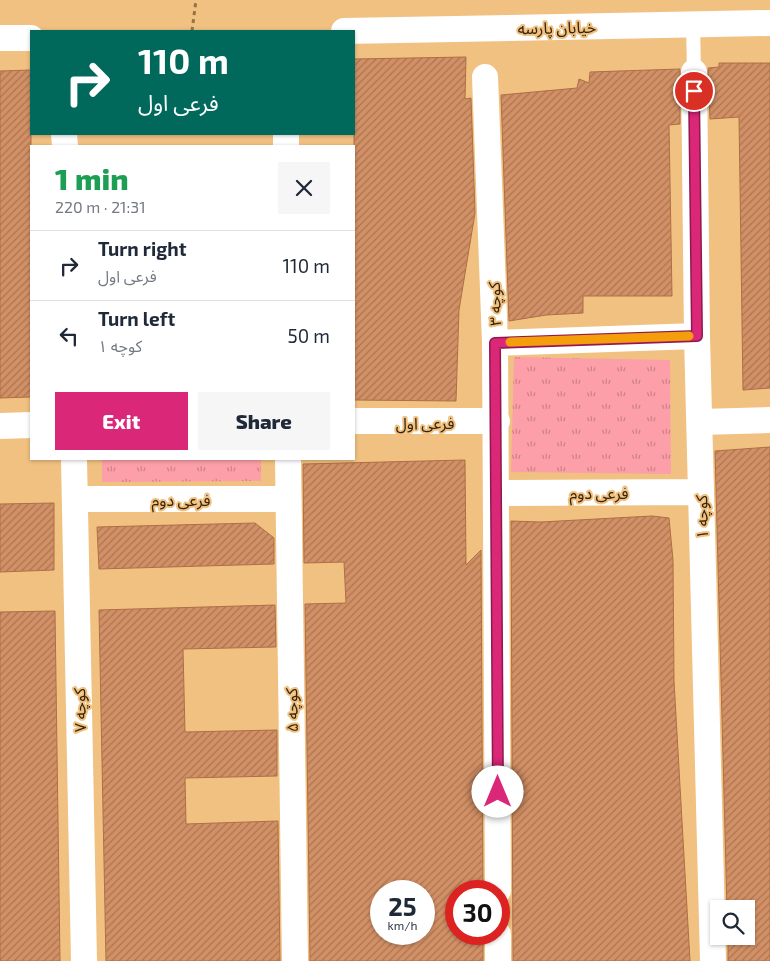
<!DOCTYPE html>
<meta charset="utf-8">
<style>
:root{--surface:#fff;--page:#f6f6f7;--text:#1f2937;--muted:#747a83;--line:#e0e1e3;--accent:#db2777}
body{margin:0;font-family:"Exo 2","Noto Sans Arabic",sans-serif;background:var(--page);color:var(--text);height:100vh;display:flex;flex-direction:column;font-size:19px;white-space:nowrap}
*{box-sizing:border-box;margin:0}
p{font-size:16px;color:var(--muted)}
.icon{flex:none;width:28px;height:28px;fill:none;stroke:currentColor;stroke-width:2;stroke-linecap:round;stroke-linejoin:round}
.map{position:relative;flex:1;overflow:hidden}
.sheet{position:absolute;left:30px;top:145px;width:325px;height:315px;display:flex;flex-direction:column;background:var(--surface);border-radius:0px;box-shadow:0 1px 4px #0004}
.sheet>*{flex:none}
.hud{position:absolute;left:30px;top:30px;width:325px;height:105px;border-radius:0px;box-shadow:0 1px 4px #0004;background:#00695c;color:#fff;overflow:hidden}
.controls{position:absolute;left:710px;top:900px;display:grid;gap:10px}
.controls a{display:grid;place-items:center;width:45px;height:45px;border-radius:0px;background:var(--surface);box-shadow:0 1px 4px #0004;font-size:25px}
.speed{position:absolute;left:370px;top:880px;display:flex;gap:10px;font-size:25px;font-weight:700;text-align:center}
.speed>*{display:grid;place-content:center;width:65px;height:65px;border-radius:50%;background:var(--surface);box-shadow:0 1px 4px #0004;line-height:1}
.speed small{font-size:12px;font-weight:400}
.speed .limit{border:8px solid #d22;background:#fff;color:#111}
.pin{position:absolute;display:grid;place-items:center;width:42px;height:42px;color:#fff;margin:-21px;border:2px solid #fff;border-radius:50%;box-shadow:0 1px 5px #0007}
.me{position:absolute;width:55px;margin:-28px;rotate:0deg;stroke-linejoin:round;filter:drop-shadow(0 0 4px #0008)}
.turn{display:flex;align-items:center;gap:18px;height:105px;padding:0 25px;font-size:22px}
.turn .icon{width:65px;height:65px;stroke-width:2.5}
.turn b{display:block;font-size:35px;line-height:42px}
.round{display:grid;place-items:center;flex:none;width:52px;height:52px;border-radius:0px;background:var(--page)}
.headline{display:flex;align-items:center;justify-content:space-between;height:85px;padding:0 25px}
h1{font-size:30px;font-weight:800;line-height:38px;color:#1e9e55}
.button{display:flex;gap:10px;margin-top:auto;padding:10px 25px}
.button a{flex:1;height:58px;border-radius:0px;background:var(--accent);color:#fff;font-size:20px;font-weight:800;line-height:58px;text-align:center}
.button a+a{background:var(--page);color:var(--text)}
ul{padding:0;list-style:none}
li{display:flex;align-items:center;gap:15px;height:70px;padding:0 25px;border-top:1px solid var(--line)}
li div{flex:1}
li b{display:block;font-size:19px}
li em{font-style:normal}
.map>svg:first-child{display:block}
.park{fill:url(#park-tufts)}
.building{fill:url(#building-hatch);stroke:#ae6f45;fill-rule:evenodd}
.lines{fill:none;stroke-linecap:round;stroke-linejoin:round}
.path{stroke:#947345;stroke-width:3;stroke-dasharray:4 4;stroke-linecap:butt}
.lane{stroke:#fff;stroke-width:14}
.street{stroke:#fff;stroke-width:26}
.route-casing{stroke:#8e194d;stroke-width:12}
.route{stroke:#db2777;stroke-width:9}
.slow{stroke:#f59e0b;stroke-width:9}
.labels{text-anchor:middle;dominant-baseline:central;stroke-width:4;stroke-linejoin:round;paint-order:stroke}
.street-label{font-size:16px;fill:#362408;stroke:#f1c181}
</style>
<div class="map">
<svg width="770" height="961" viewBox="0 0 770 961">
<defs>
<pattern id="park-tufts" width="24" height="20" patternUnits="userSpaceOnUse" patternTransform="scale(1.25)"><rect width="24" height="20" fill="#fc9fa8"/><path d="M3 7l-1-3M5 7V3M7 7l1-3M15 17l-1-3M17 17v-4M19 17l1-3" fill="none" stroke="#cd8187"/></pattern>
<pattern id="building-hatch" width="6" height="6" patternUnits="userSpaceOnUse" patternTransform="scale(1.25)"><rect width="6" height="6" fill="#d29066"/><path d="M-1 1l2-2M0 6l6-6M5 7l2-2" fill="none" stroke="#ab7552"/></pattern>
</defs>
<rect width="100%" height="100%" fill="#f1c181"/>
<!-- park -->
<path class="park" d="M514,357L670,360L671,474L511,472Z
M102,459H261V481L102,482Z"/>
<!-- building -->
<path class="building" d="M466,57L465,99L471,98L475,213L459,310L456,401L354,400V59Z
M719,63H770V388L743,390L739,117L710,119L708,68L719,67Z
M680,69V124L669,125L672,296H583V313L546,315L509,321L501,95L577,88L579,79L589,83L590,72Z
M31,70V397L0,398V71Z
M770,447V961H728V936H746V909H727L715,451Z
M465,460L466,565L481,550L483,891H456V934H483V961H310L305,604L346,603L344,562L304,563L303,464ZM381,891H424V934H381Z
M54,503V570L0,572V504Z
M652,516L669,518L673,560L674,681L690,961H513L511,521L541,522Z
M255,523L274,538V564L99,569L97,527Z
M275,605L276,647L183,649L185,732L277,730V776L185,778L186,824L278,821L280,961H106L99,610Z
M55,611L60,961H0V612Z"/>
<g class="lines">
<!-- path -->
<path class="path" d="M192,31L196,0"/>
<!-- lane -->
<path class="lane" d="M693,24L694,72"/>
<!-- street -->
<path class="street" d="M344,31L770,23
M0,38H31
M694,72L697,336L713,961
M485,77L495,343L498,891
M64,134L65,146
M286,134V146
M495,343L697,336
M354,421H497
M700,422L770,420
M0,426L31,425
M74,459L84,961
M288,459L295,961
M497,493L701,492
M75,499H288
M498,934V961"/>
</g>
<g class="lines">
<!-- route casing -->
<g class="route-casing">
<path id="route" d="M498,792L495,343L697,336L694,91"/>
</g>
<!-- route -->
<use href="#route" class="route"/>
<!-- slow -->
<path class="slow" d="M510,342L689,336"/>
</g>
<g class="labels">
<!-- street labels -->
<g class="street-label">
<text transform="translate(557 27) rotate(-1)">خیابان پارسه</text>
<text transform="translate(494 304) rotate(-92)">کوچه ۳</text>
<text x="425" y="422">فرعی اول</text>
<text x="599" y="492">فرعی دوم</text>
<text x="181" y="499">فرعی دوم</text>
<text transform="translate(701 517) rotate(-91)">کوچه ۱</text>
<text transform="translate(79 710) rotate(-91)">کوچه ۷</text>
<text transform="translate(291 710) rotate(-91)">کوچه ۵</text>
</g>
</g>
</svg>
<div class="controls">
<a><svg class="icon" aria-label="search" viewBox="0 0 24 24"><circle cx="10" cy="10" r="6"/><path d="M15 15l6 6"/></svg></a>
</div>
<div class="speed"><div>25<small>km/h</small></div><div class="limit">30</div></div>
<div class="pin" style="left:694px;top:91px;background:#d93025"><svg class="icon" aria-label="arrive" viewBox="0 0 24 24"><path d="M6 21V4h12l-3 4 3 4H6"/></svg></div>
<svg class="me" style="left:498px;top:792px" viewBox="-20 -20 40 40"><circle r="19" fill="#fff"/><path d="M0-13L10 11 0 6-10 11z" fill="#db2777"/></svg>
<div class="hud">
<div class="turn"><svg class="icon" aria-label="right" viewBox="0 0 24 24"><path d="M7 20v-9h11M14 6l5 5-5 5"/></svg><div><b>110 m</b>فرعی اول</div></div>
</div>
<section class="sheet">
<div class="headline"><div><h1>1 min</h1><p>220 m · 21:31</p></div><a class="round"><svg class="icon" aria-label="close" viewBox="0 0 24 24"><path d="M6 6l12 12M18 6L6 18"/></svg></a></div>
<ul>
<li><svg class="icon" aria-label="right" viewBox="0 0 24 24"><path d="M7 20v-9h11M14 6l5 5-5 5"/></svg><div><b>Turn right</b><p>فرعی اول</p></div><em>110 m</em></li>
<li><svg class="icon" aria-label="left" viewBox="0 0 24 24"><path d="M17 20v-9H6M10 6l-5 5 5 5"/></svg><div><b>Turn left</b><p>کوچه ۱</p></div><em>50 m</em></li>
</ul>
<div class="button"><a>Exit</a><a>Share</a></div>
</section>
</div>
